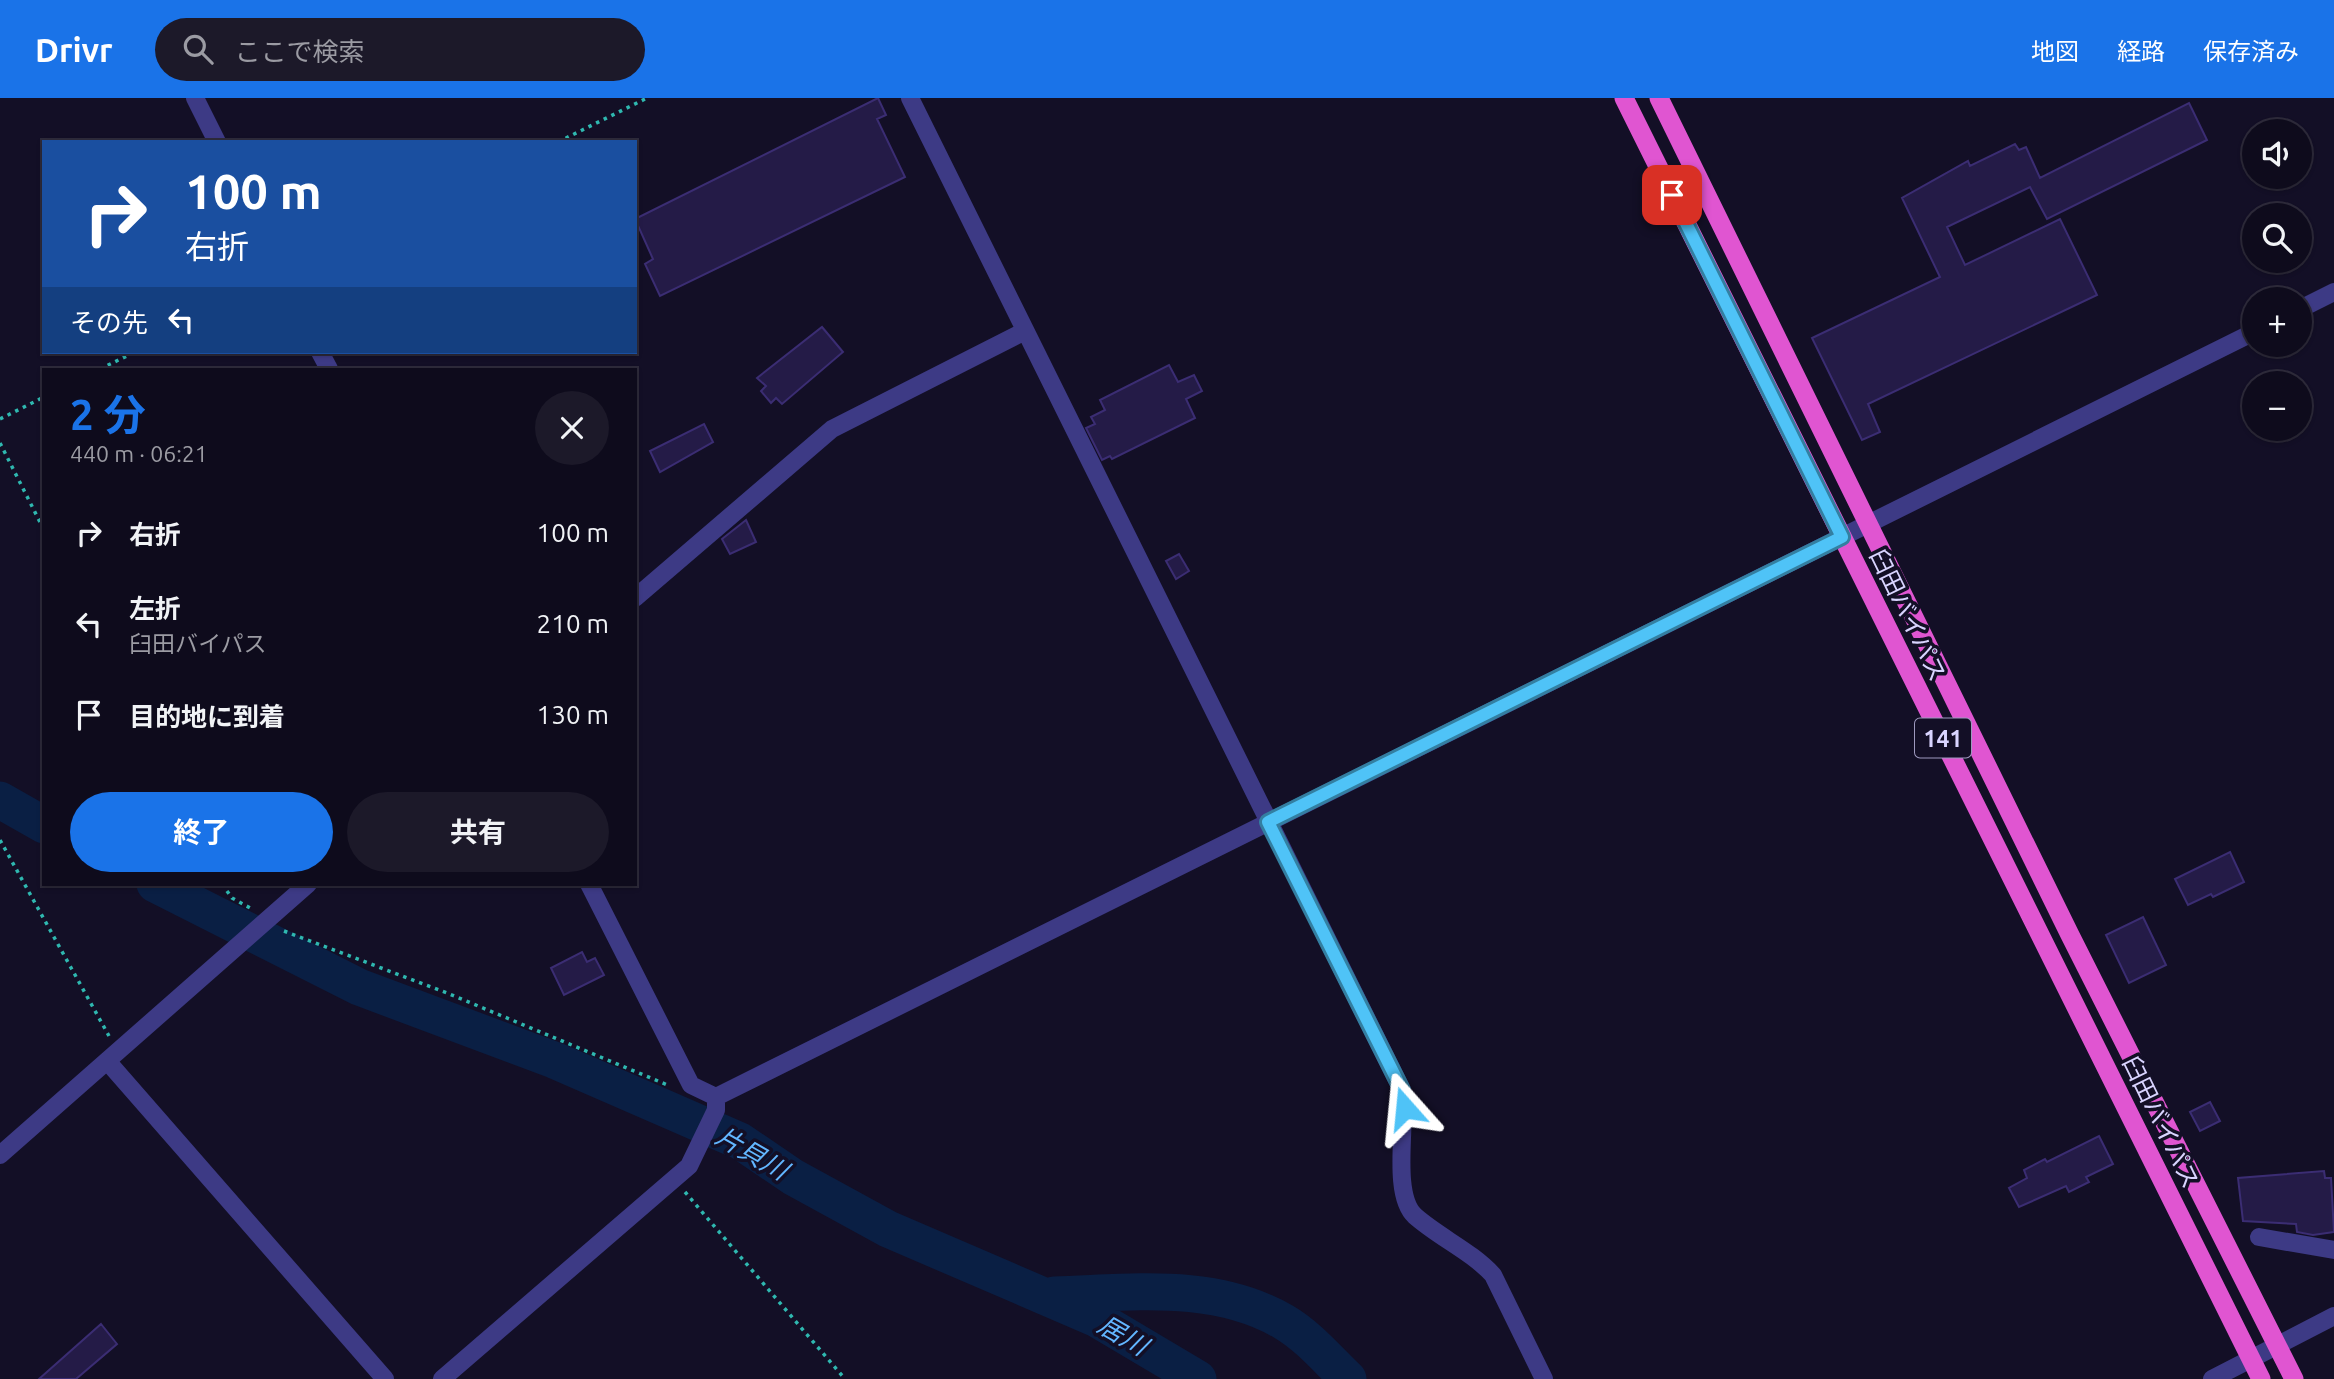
<!DOCTYPE html>
<html lang="ja">
<meta charset="utf-8">
<style>
:root{--surface:#0e0b1c;--page:#1c1929;--text:#f1f3f6;--muted:#9b9ba3;--line:#2e2b3b;--accent:#1a73e8}
body{margin:0;font-family:Ubuntu,"Noto Sans JP",sans-serif;background:var(--page);color:var(--text);height:100vh;display:flex;flex-direction:column;font-size:26px;white-space:nowrap}
*{box-sizing:border-box;margin:0}
p{font-size:23px;color:var(--muted)}
.icon{flex:none;width:38px;height:38px;fill:none;stroke:currentColor;stroke-width:2;stroke-linecap:round;stroke-linejoin:round}
.map{position:relative;flex:1;overflow:hidden}
.side{position:absolute;left:42px;top:270px;width:595px;height:518px;display:flex;flex-direction:column;background:var(--surface);border-radius:0px;box-shadow:0 2px 5px #0004,0 0 0 2px var(--line)}
.side>*{flex:none}
.top-card{position:absolute;left:42px;top:42px;width:595px;height:214px;border-radius:0px;box-shadow:0 2px 5px #0004,0 0 0 2px var(--line);background:#1a4fa0;color:#fff;overflow:hidden}
.buttons{position:absolute;left:2242px;top:21px;display:grid;gap:14px}
.buttons a{display:grid;place-items:center;width:70px;height:70px;border-radius:50%;background:var(--surface);box-shadow:0 2px 5px #0004,0 0 0 2px var(--line);font-size:35px}
.pin{position:absolute;display:grid;place-items:center;width:60px;height:60px;color:#fff;margin:-30px;border-radius:14px;box-shadow:0 4px 10px #0006}
.me{position:absolute;width:77px;margin:-38px;rotate:342deg;stroke-linejoin:round;filter:drop-shadow(0 0 5px #0008)}
.turn{display:flex;align-items:center;gap:24px;height:147px;padding:0 28px;font-size:32px}
.turn .icon{width:91px;height:91px;stroke-width:2.5}
.turn b{display:block;font-size:49px;line-height:60px}
.then{display:flex;align-items:center;height:66px;padding:0 28px;background:#0003;gap:14px;font-size:26px}
.round{display:grid;place-items:center;flex:none;width:74px;height:74px;border-radius:37px;background:var(--page)}
.overview{display:flex;align-items:center;justify-content:space-between;height:119px;padding:0 28px}
h1{font-size:42px;font-weight:700;line-height:52px;color:var(--accent)}
.cta{display:flex;gap:14px;margin-top:auto;padding:14px 28px}
.cta a{flex:1;height:80px;border-radius:42px;background:var(--accent);color:#fff;font-size:28px;font-weight:700;line-height:80px;text-align:center}
.cta a+a{background:var(--page);color:var(--text)}
ul{padding:0;list-style:none}
li{display:flex;align-items:center;gap:21px;height:91px;padding:0 28px}
li div{flex:1}
li b{display:block;font-size:26px}
li em{font-style:normal}
header{display:flex;align-items:center;gap:42px;box-sizing:border-box;height:98px;padding:0 35px;background:var(--accent);color:#fff}
header strong{font-size:33px}
nav{display:flex;gap:38px;margin-inline-start:auto;font-size:24px}
.search{width:490px;height:63px;background:var(--page);display:flex;align-items:center;gap:18px;box-sizing:border-box;padding:0 24px;border-radius:38px;color:var(--muted);font-size:26px}
.map>svg:first-child{display:block}
.lines{fill:none;stroke-linecap:round;stroke-linejoin:round}
.river{stroke:#0a1f44;stroke-width:37}
.building{fill:#241b47;stroke:#3b2d73;stroke-width:2}
.path{stroke:#2fb8b0;stroke-width:3.5;stroke-dasharray:3.5 5;stroke-linecap:butt}
.minor{stroke:#3d3a85;stroke-width:18}
.trunk{stroke:#e055d1;stroke-width:19}
.route-casing{stroke:#337fa1;stroke-width:18}
.route{stroke:#4fc3f7;stroke-width:12}
.labels{text-anchor:middle;dominant-baseline:central;stroke-width:7;stroke-linejoin:round;paint-order:stroke}
.shield{fill:#130f26;stroke:#9e99be;stroke-width:2}
.shield-label{font-size:23px;font-weight:bold;fill:#d9d4ff}
.street-label{font-size:24px;fill:#d9d4ff;stroke:#130f26}
.water-label{font-size:26px;font-style:italic;fill:#62b6ff;stroke:#130f26}
</style>
<header>
<strong>Drivr</strong>
<div class="search"><svg class="icon" aria-label="search" viewBox="0 0 24 24"><circle cx="10" cy="10" r="6"/><path d="M15 15l6 6"/></svg>ここで検索</div>
<nav><a>地図</a><a>経路</a><a>保存済み</a></nav>
</header>
<div class="map">
<svg width="2334" height="1281" viewBox="0 0 2334 1281">
<rect width="100%" height="100%" fill="#130f26"/>
<g class="lines">
<!-- river -->
<path class="river" d="M0,702L44,727
M155,786L359,889L554,962L740,1043L793,1079L888,1131L1097,1221L1198,1281
M1054,1197C1131,1195 1214,1183 1284,1224C1308,1238 1328,1262 1348,1281"/>
</g>
<!-- building -->
<path class="building" d="M878,0L886,17L877,21L905,79L660,198L645,166L653,161L635,121Z
M2189,5L2207,42L2047,121L2030,89L1947,129L1965,167L2060,121L2097,197L1868,306L1880,334L1862,342L1812,240L1940,179L1902,100L1968,63L1970,68L2015,46L2019,52L2026,49L2040,80Z
M822,229L843,254L782,306L776,300L771,305L761,293L766,288L757,280Z
M1169,267L1178,284L1194,277L1202,293L1186,301L1195,320L1112,361L1110,358L1102,362L1086,330L1095,326L1091,319L1105,312L1100,302Z
M704,326L713,344L660,374L650,353Z
M746,422L756,444L730,456L722,441Z
M1179,456L1189,473L1176,481L1166,463Z
M2230,754L2244,784L2213,799L2211,796L2188,807L2175,781Z
M2143,819L2166,867L2129,885L2106,837Z
M582,854L587,864L595,860L604,877L564,897L551,870Z
M2210,1004L2220,1023L2200,1033L2190,1014Z
M2099,1038L2113,1066L2086,1079L2089,1084L2069,1094L2066,1088L2019,1109L2009,1090L2027,1080L2024,1072L2045,1061L2047,1064Z
M2324,1073L2325,1080H2331L2334,1134L2313,1137L2297,1134L2296,1126L2243,1123L2238,1080Z
M101,1226L117,1246L76,1281H39Z"/>
<g class="lines">
<!-- path -->
<path class="path" d="M558,44L647,0
M100,271L135,254
M0,321L44,299
M0,345L44,432
M0,742L109,938
M222,786L232,800L252,811
M284,833L447,895L670,988
M685,1094L845,1281"/>
<!-- minor -->
<path class="minor" d="M195,0L217,44
M910,0L1402,992C1407,1023 1391,1096 1415,1118C1440,1140 1471,1153 1493,1177L1544,1281
M2300,211L2334,194
M320,254L329,271
M635,500L832,331L1025,233
M589,786L691,987L716,999L2254,234
M108,964L385,1281
M0,1057L308,786
M2259,1139L2334,1152
M442,1281L689,1068L716,1012V999
M2212,1281L2334,1218"/>
<!-- trunk -->
<path class="trunk" d="M1624,0L2261,1281
M1659,0L2070,837L2294,1281"/>
</g>
<g class="lines">
<!-- route casing -->
<g class="route-casing">
<path id="route" d="M1405,1010L1402,992L1268,724L1842,439L1672,97"/>
</g>
<!-- route -->
<use href="#route" class="route"/>
</g>
<g class="labels">
<!-- shield labels -->
<rect class="shield" x="1915" y="620.5" width="56" height="39" rx="5"/>
<g class="shield-label">
<text x="1943" y="640">141</text>
</g>
<!-- street labels -->
<g class="street-label">
<text transform="translate(1908 517) rotate(64)">臼田バイパス</text>
<text transform="translate(2161 1024) rotate(64)">臼田バイパス</text>
</g>
<!-- water labels -->
<g class="water-label">
<text transform="translate(752 1055) rotate(30)">片貝川</text>
<text transform="translate(1123 1237) rotate(30)">居川</text>
</g>
</g>
</svg>
<div class="buttons">
<a><svg class="icon" aria-label="sound" viewBox="0 0 24 24"><path d="M4 9h4l5-4v14l-5-4H4zM17 9q2 3 0 6"/></svg></a>
<a><svg class="icon" aria-label="search" viewBox="0 0 24 24"><circle cx="10" cy="10" r="6"/><path d="M15 15l6 6"/></svg></a>
<a>+</a>
<a>−</a>
</div>
<div class="pin" style="left:1672px;top:97px;background:#d93025"><svg class="icon" aria-label="arrive" viewBox="0 0 24 24"><path d="M6 21V4h12l-3 4 3 4H6"/></svg></div>
<svg class="me" style="left:1405px;top:1010px" viewBox="-20 -20 40 40"><path d="M0-17L14 15 0 8-14 15z" fill="#4fc3f7" stroke="#fff" stroke-width="4"/></svg>
<div class="top-card">
<div class="turn"><svg class="icon" aria-label="right" viewBox="0 0 24 24"><path d="M7 20v-9h11M14 6l5 5-5 5"/></svg><div><b>100 m</b>右折</div></div>
<div class="then">その先<svg class="icon" aria-label="left" viewBox="0 0 24 24"><path d="M17 20v-9H6M10 6l-5 5 5 5"/></svg></div>
</div>
<section class="side">
<div class="overview"><div><h1>2 分</h1><p>440 m · 06:21</p></div><a class="round"><svg class="icon" aria-label="close" viewBox="0 0 24 24"><path d="M6 6l12 12M18 6L6 18"/></svg></a></div>
<ul>
<li><svg class="icon" aria-label="right" viewBox="0 0 24 24"><path d="M7 20v-9h11M14 6l5 5-5 5"/></svg><div><b>右折</b></div><em>100 m</em></li>
<li><svg class="icon" aria-label="left" viewBox="0 0 24 24"><path d="M17 20v-9H6M10 6l-5 5 5 5"/></svg><div><b>左折</b><p>臼田バイパス</p></div><em>210 m</em></li>
<li><svg class="icon" aria-label="arrive" viewBox="0 0 24 24"><path d="M6 21V4h12l-3 4 3 4H6"/></svg><div><b>目的地に到着</b></div><em>130 m</em></li>
</ul>
<div class="cta"><a>終了</a><a>共有</a></div>
</section>
</div>
